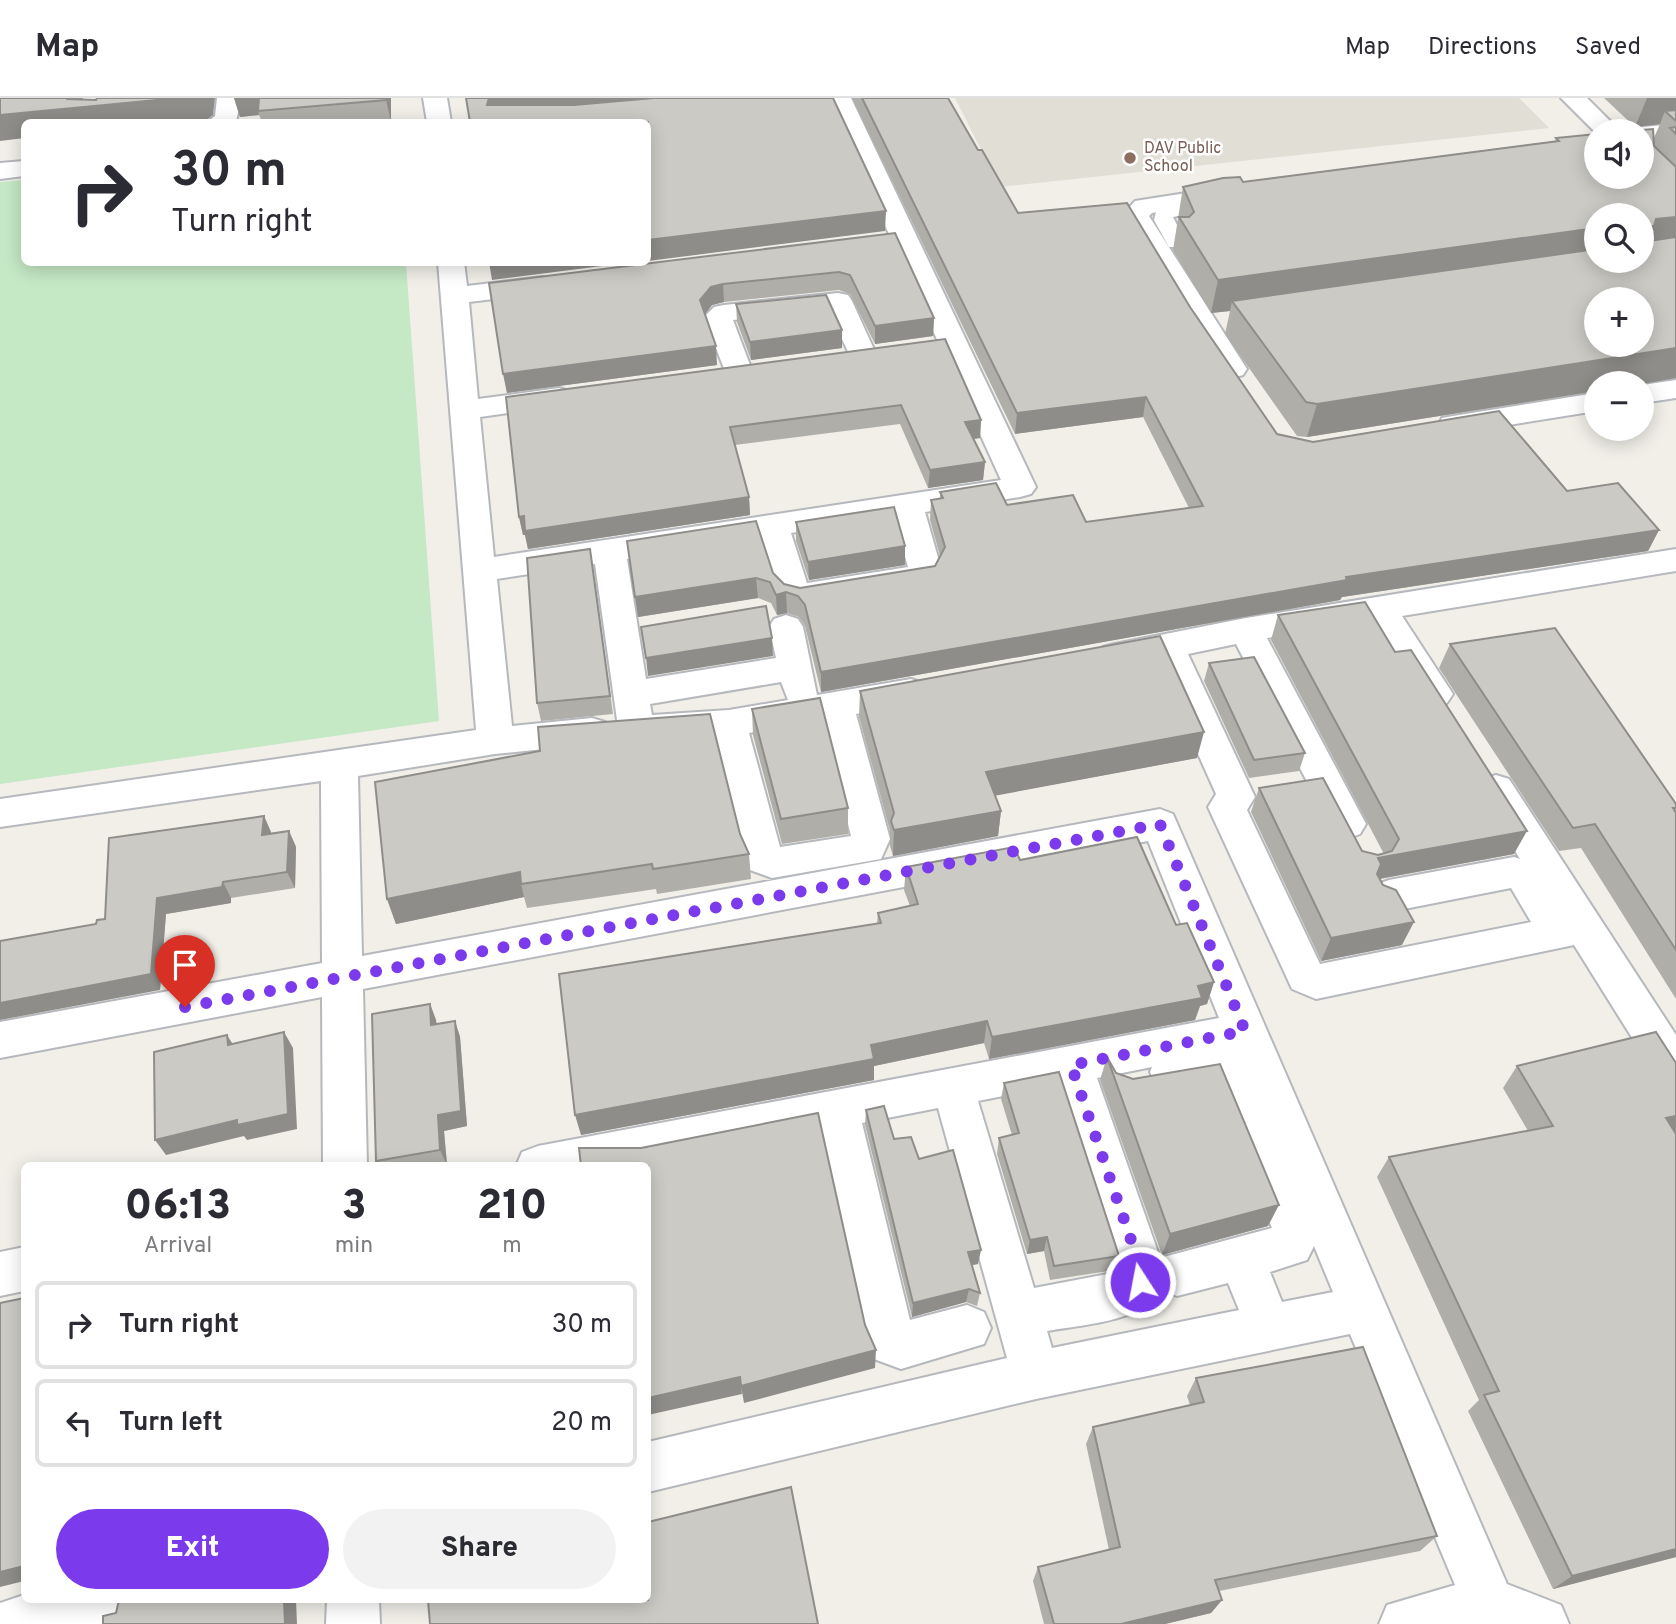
<!DOCTYPE html>
<meta charset="utf-8">
<style>
:root{--surface:#fff;--page:#f2f2f3;--text:#2b2b33;--muted:#7c7c81;--line:#e1e1e2;--accent:#7c3aed}
body{margin:0;font-family:Overpass,sans-serif;background:var(--page);color:var(--text);height:100vh;display:flex;flex-direction:column;font-size:26px;white-space:nowrap}
*{box-sizing:border-box;margin:0}
p{font-size:23px;color:var(--muted)}
.icon{flex:none;width:38px;height:38px;fill:none;stroke:currentColor;stroke-width:2;stroke-linecap:round;stroke-linejoin:round}
.map{position:relative;flex:1;overflow:hidden}
.drawer{position:absolute;left:21px;top:1064px;width:630px;height:441px;display:flex;flex-direction:column;background:var(--surface);border-radius:10px;box-shadow:0 4px 18px #0003}
.drawer>*{flex:none}
.guide{position:absolute;left:21px;top:21px;width:630px;height:147px;border-radius:10px;box-shadow:0 4px 18px #0003;background:#fff;color:var(--text);overflow:hidden}
.tools{position:absolute;left:1584px;top:21px;display:grid;gap:14px}
.tools a{display:grid;place-items:center;width:70px;height:70px;border-radius:50%;background:var(--surface);box-shadow:0 4px 18px #0003;font-size:35px}
.pin{position:absolute;display:grid;place-items:center;width:60px;height:60px;color:#fff;margin:-72px -30px;border-radius:50% 50% 50% 0;rotate:-45deg;box-shadow:0 0 7px #0007}
.pin .icon{rotate:45deg}
.me{position:absolute;width:77px;margin:-38px;rotate:349deg;stroke-linejoin:round;filter:drop-shadow(0 0 5px #0008)}
.turn{display:flex;align-items:center;gap:24px;height:147px;padding:0 35px;font-size:32px}
.turn .icon{width:91px;height:91px;stroke-width:2.5}
.turn b{display:block;font-size:49px;line-height:60px}
.eta{display:flex;justify-content:space-evenly;align-items:center;height:119px;text-align:center}
.eta b{font-size:42px;font-weight:800;line-height:49px}
.primary-button{display:flex;gap:14px;margin-top:auto;padding:14px 35px}
.primary-button a{flex:1;height:80px;border-radius:42px;background:var(--accent);color:#fff;font-size:28px;font-weight:800;line-height:80px;text-align:center}
.primary-button a+a{background:var(--page);color:var(--text)}
ul{padding:0;list-style:none}
li{display:flex;align-items:center;gap:21px;height:88px;margin:0 14px 10px;padding:0 21px;border:4px solid var(--line);border-radius:10px}
li div{flex:1}
li b{display:block;font-size:26px}
li em{font-style:normal}
header{display:flex;align-items:center;gap:42px;box-sizing:border-box;height:98px;padding:0 35px;background:var(--surface);border-bottom:2px solid var(--line)}
header strong{font-size:33px}
nav{display:flex;gap:38px;margin-inline-start:auto;font-size:24px}
.map>svg:first-child{display:block}
.education{fill:#e1ded6}
.green{fill:#c5e8c5}
.lines{fill:none;stroke-linecap:round;stroke-linejoin:round}
.service-casing{stroke:#b5b8bc;stroke-width:4}
.minor-casing{stroke:#b5b8bc;stroke-width:4}
.tertiary-casing{stroke:#b5b8bc;stroke-width:4}
.service{fill:#fff;fill-rule:evenodd}
.minor{fill:#fff;fill-rule:evenodd}
.tertiary{fill:#fff;fill-rule:evenodd}
.wall{fill:#afaea9;fill-rule:evenodd}
.shaded-wall{fill:#8f8d8a}
.building{fill:#cccac5;stroke:#8f8d8a;stroke-width:2;fill-rule:evenodd}
.route{stroke:#7c3aed;stroke-width:12;stroke-dasharray:0 21.6}
.education-dot{fill:#8d6e63;stroke:#fff;stroke-width:2.5}
.labels{text-anchor:middle;dominant-baseline:central;stroke-width:5;stroke-linejoin:round;paint-order:stroke}
.far-education-label{font-size:16px;fill:#785e54;stroke:#fff;text-anchor:start}
</style>
<header>
<strong>Map</strong>
<nav><a>Map</a><a>Directions</a><a>Saved</a></nav>
</header>
<div class="map">
<svg width="1676" height="1526" viewBox="0 0 1676 1526">
<rect width="100%" height="100%" fill="#f1efe8"/>
<!-- education -->
<path class="education" d="M955,0H1519L1549,30L1000,89Z"/>
<!-- green -->
<path class="green" d="M24,82V164L406,165L439,623L0,686V84Z"/>
<g class="lines">
<!-- service casing -->
<g class="service-casing">
<path id="service" d="M1205,97L1212,99L1217,107L1215,111L1173,119L1186,145L1183,149H1169L1154,122L1157,110L1197,104L1198,99Z"/>
</g>
<!-- minor casing -->
<g class="minor-casing">
<path id="minor" d="M217,0H241L236,24H207L215,18Z
M423,0H447L451,24H427Z
M827,0H851L1036,389L1031,396L1020,399L925,414L941,470L933,486L921,489L800,508C789,505 782,504 776,494L761,440L627,461L646,581L776,560L769,529L774,521L786,517L798,521L803,529L817,597L911,581L923,585L929,594L923,603L856,616L890,741L881,761L772,780L750,772L745,761L714,639C693,640 672,641 651,639C641,638 635,642 623,638L618,629L595,466L497,481L512,628L592,620L605,624L610,633L605,642L592,646L495,656L358,678L362,858L1160,711L1173,716L1507,1486L1561,1507L1569,1526H1379L1387,1507L1455,1487L1350,1236L1036,1301L648,1394V1344L1007,1260L938,1010L862,1025L910,1222L967,1207L984,1214L991,1230L984,1246L901,1271L874,1261L867,1244L820,1033L645,1068H516L522,1054L538,1048L1219,920L1148,743L363,891L367,1068H323L322,899L0,960V924L322,865L321,683L0,729V701L476,632L438,164H464L467,188L542,179L552,181L556,187L552,193L542,195L469,204L478,301L559,290L569,293L574,299L569,305L559,308L480,319L494,459L1001,382ZM894,419L908,469L807,485L791,435ZM781,584L788,602L729,612L652,617L650,606ZM822,622L851,738L780,749L749,635ZM1152,969L1150,974L1156,987L1171,993L1213,986L1272,1130L1160,1160L1097,980ZM1057,987L1118,1174L1034,1190L978,1003ZM1314,1148L1333,1194L1282,1204L1270,1174L1307,1162ZM1228,1185L1239,1212L1052,1250L1047,1233C1079,1227 1146,1224 1160,1191L1177,1198Z
M1676,26V40L1642,43V33H1632L1642,29Z
M24,63V78L0,81V65Z
M1231,88L1240,91L1244,96L1240,101L1152,115L1149,118L1247,271L1243,277L1233,280L1223,277L1219,271L1122,117L1135,103Z
M838,195L848,197L852,203L877,258L873,264L863,267L853,264L828,212L733,222L753,275L748,281L738,284L728,281L704,219L714,209L724,207Z
M1676,282V300L1642,305V287Z
M1596,295V313L1453,336L1442,334L1438,327L1442,320L1453,318Z
M1676,451V473L1402,518L1453,596L1447,605L1435,609L1423,605L1371,523L1267,540L1366,726L1360,736L1347,741L1334,736L1236,546L1188,556L1255,699L1247,712L1320,866L1531,824L1511,790L1389,814L1375,809L1369,798L1375,787L1389,782L1514,759L1520,761L1477,691L1483,681L1496,677L1509,681L1676,937V992L1661,986L1574,847L1316,901L1292,891L1208,709L1216,696L1156,562L1115,570L1103,567L1098,558L1103,549L1115,546L1246,520Z
M24,1149V1193L0,1198V1154Z
M24,1497V1502H134L127,1521L114,1526H0V1505Z
M327,1502H379L380,1526H326Z"/>
</g>
<!-- tertiary casing -->
<g class="tertiary-casing">
<path id="tertiary" d="M1561,0H1587L1620,33L1596,35Z"/>
</g>
<!-- service -->
<use href="#service" class="service"/>
<!-- minor -->
<use href="#minor" class="minor"/>
<!-- tertiary -->
<use href="#tertiary" class="tertiary"/>
</g>
<!-- wall -->
<path class="wall" d="M234,0H391V24H262L259,17L240,19Z
M852,0H948L978,52L1018,115L1190,209L1277,336L1313,344L1567,393L1659,432L1648,453L1342,499L1340,502L821,594L805,528L799,519L787,515L777,517L771,505L758,500L638,519L627,443L773,475L784,486L800,490L935,468L940,458L930,422L931,402L940,401V394L1007,407L1086,424L1189,410L1143,319L1015,336Z
M1604,0H1676V280L1642,286L1307,339L1297,338L1225,236L1230,213L1211,215L1173,152L1183,89L1243,84L1555,43L1556,40L1653,42L1660,26L1635,29ZM1596,117H1642V163H1596Z
M895,135L934,220L933,238L875,246L850,196L839,192L724,204L712,207L705,216L717,267L507,295L489,185Z
M736,206L842,232V250L751,262L737,224Z
M945,241L981,322L980,340L974,341L985,364L983,382L928,390L900,326L735,347L749,399L750,417L528,451L525,437H523L519,419L506,299Z
M796,424L905,448V467L809,482L796,443Z
M593,469L613,616L541,623L537,605Z
M1278,517L1514,756L1380,781L1402,847L1321,863L1251,714L1259,690L1362,753L1378,757L1384,756L1271,542Z
M1450,546L1676,706V901L1581,750L1559,753L1439,570Z
M1209,565L1305,655L1299,673L1249,680L1204,583Z
M860,593L1197,660L995,697L1001,713L998,738L893,758L890,748V733L859,619Z
M752,611L848,710V736L782,746L753,637Z
M264,718L271,735L289,733L296,749L295,790L231,800V805L166,816L160,892L96,826Z
M740,736L749,756L751,781L657,796L656,791L527,810L524,799L396,826L387,801Z
M1020,762L1176,827L1214,884L1207,906L1200,908L1195,922L989,961L984,945L874,968V982L581,1037L877,825L878,815L910,808L904,792L906,769Z
M430,906L436,922L437,926L455,923L460,939L467,1028L444,1033L447,1067L379,1068L376,1063Z
M1107,959L1116,975L1268,1128L1162,1157L1100,982Z
M1676,965V1034H1675L1676,1036V1459L1553,1491L1468,1313L1479,1302L1377,1079L1389,1059L1528,1033L1503,990L1517,968Z
M1004,985L1119,1158L1115,1172L1050,1182L1044,1153L1027,1156L997,1056L999,1040L1012,1037L1001,1001Z
M866,1012L894,1041L919,1061L978,1166L972,1167L980,1195L977,1208L966,1204L912,1219L865,1027Z
M1196,1280L1437,1438L1420,1453L1219,1493L1222,1502L1211,1515L1165,1526H1044L1033,1483L1038,1469L1109,1452L1086,1346L1093,1329L1190,1307L1187,1298Z"/>
<!-- shaded-wall -->
<path class="shaded-wall" d="M69,0H83L81,9L178,0H215L213,17L205,23L185,24H24V40L0,43V17Z
M234,0H263L258,13L259,17L240,19Z
M386,0H391V24L386,2Z
M489,0H660L491,24L487,7Z
M1647,0H1676V23L1665,13L1660,26L1635,29Z
M886,113L885,133L648,163V142Z
M1676,119V149L1643,153L1656,121Z
M1596,130V160L1232,203L1230,213L1211,215L1218,182Z
M489,164H633L492,182Z
M723,186L724,204L712,207L702,220L700,202L711,189Z
M934,220L933,238L875,246V228Z
M842,232V250L751,262L750,244Z
M716,248L717,267L507,295L503,276Z
M1676,250V280L1642,286L1596,285V293L1307,339L1317,306Z
M1146,299L1143,319L1015,336L1017,315Z
M981,322L980,340L964,342L965,324Z
M985,364L983,382L928,390L930,372Z
M749,399L750,417L528,451L525,437H523L519,419Z
M1659,432L1648,453L1342,499L1340,502L821,594V574L1346,479Z
M905,448V467L809,482L808,464Z
M756,480L758,500L638,519L635,499Z
M786,494L787,515L777,517L776,497Z
M772,540L773,558L648,578L646,560Z
M1204,634L1197,660L983,700L986,674Z
M1001,713L998,738L893,758L894,732Z
M264,718L271,734L270,753L262,737Z
M289,733L296,749L295,790L287,774Z
M1527,733L1514,756L1367,783L1378,760Z
M520,774L521,786L524,799L396,826L387,801Z
M223,784L231,800V805L166,816L160,892L0,922V905L157,800Z
M1414,824L1402,847L1321,863L1331,840Z
M1214,884L1207,906L1200,908L1195,922L989,961L992,939Z
M430,906L436,922L437,943L431,927Z
M455,923L460,939L467,1028L444,1033L447,1067L440,1052L438,1017Z
M987,923L984,945L874,968V982L581,1037L575,1017L871,947Z
M284,934L293,950L297,1031L247,1042L244,1038L166,1057L155,1042Z
M227,937L237,953L228,947Z
M1676,1018V1034L1648,1041L1666,1020Z
M1279,1107L1268,1128L1162,1157L1170,1136Z
M1047,1139L1044,1153L1027,1156L1030,1142Z
M981,1152L978,1166L966,1168L968,1154Z
M969,1191L966,1204L912,1219L913,1205Z
M876,1252L875,1270L744,1305L741,1288Z
M740,1279L742,1296L648,1317V1300Z
M1676,1451V1459L1553,1491L1572,1478Z
M24,1468V1483L0,1489V1474Z
M284,1502H296L297,1526H285Z
M1222,1502L1211,1515L1165,1526H1121Z"/>
<!-- building -->
<path class="building" d="M0,0H69L68,1L96,2L97,0H178L0,17Z
M259,0H386V2L258,13Z
M466,0H489L487,7H574L654,0H833L886,113L648,142V24H470Z
M862,0H948L978,52H982L1018,115L1127,105L1190,209L1277,336L1313,344L1499,313L1567,393L1618,385L1659,432L1346,479L1347,482L821,574L805,507L798,498L786,494L776,497L770,484L756,480L635,499L627,443L756,423L773,475L784,486L800,490L935,468L945,449L931,402L943,400L940,394L996,385L1007,407L1073,397L1086,424L1203,408L1146,299L1017,315Z
M1676,12V23L1665,13Z
M1676,29V36L1670,30Z
M1653,31L1654,48L1676,69V119L1656,121L1654,128H1642V117H1596V130L1218,182L1179,119H1189L1194,114L1183,89L1223,80L1240,79L1243,84L1559,43L1556,40L1596,36V79H1642V33H1629Z
M895,135L934,220L875,228L850,177L839,174L723,186L711,189L700,202L716,248L503,276L489,185Z
M1676,139V250L1317,306L1306,304L1232,203L1596,151V163H1642V144ZM1596,201H1642V247H1596Z
M826,197L842,232L750,244L736,206Z
M945,241L981,322L965,324L985,364L930,372L901,307L730,329L749,399L525,433L524,418L519,419L506,299Z
M894,409L905,448L808,464L796,424Z
M590,451L610,598L537,605L527,460Z
M1365,504L1395,554L1411,552L1527,733L1378,760L1381,766L1377,776L1383,787L1396,792L1414,824L1331,840L1259,690L1323,680L1362,753L1378,757L1392,753L1399,741L1278,517Z
M766,508L772,540L646,560L641,529Z
M1555,530L1676,706V710H1673L1676,715V852L1595,726L1573,730L1450,546Z
M1160,538L1204,634L986,674L1001,713L894,732L891,723L894,715L860,593Z
M1254,559L1305,655L1254,662L1209,565Z
M820,600L848,710L781,721L752,611Z
M710,616L740,736L749,756L653,771L652,766L521,786L520,774L387,801L375,684L540,653L538,629Z
M264,718L262,737L289,733L287,774L223,784L222,789L157,800L151,876L0,905V843L96,826L97,822L105,821L109,740Z
M1137,739L1176,827L1187,825L1214,884L1198,888L1202,900L992,939L987,923L871,947L874,961L575,1017L559,876L881,825L878,815L918,806L906,769L1014,749L1020,762Z
M430,906L431,927L455,923L461,1013L438,1017L440,1052L376,1063L372,916Z
M284,934L288,1016L237,1027V1022L155,1042L154,954L227,937L228,947Z
M1656,934L1676,965V1018L1666,1020L1676,1036V1451L1572,1478L1484,1297L1499,1293L1389,1059L1553,1028L1517,968Z
M1107,959L1116,975L1133,981L1220,966L1279,1107L1170,1136Z
M1059,974L1119,1158L1054,1168L1047,1139L1030,1142L999,1040L1019,1035L1004,985Z
M884,1008L894,1041L911,1039L919,1061L953,1052L981,1152L968,1154L980,1195L969,1191L913,1205L866,1012Z
M818,1015L865,1227L876,1252L741,1288L740,1279L648,1300V1068H581L579,1050H641Z
M24,1200V1468L0,1474V1205Z
M1363,1249L1437,1438L1215,1482L1222,1502L1121,1526H1054L1038,1469L1120,1449L1093,1329L1204,1304L1196,1280Z
M791,1389L818,1526H430L428,1502H648V1424Z
M119,1502H284L285,1526H103V1518L116,1515Z"/>
<g class="lines">
<!-- route -->
<path class="route" d="M185,909L1160,726L1245,933L1071,967L1141,1171L1140,1184"/>
</g>
<!-- markers -->
<circle class="education-dot" cx="1130" cy="60" r="7"/>
<g class="labels">
<!-- far-education labels -->
<g class="far-education-label">
<text x="1144" y="51">DAV Public<tspan x="1144" dy="18">School</tspan></text>
</g>
</g>
</svg>
<div class="tools">
<a><svg class="icon" aria-label="sound" viewBox="0 0 24 24"><path d="M4 9h4l5-4v14l-5-4H4zM17 9q2 3 0 6"/></svg></a>
<a><svg class="icon" aria-label="search" viewBox="0 0 24 24"><circle cx="10" cy="10" r="6"/><path d="M15 15l6 6"/></svg></a>
<a>+</a>
<a>−</a>
</div>
<div class="pin" style="left:185px;top:909px;background:#d93025"><svg class="icon" aria-label="arrive" viewBox="0 0 24 24"><path d="M6 21V4h12l-3 4 3 4H6"/></svg></div>
<svg class="me" style="left:1140px;top:1184px" viewBox="-20 -20 40 40"><circle r="17" fill="#7c3aed" stroke="#fff" stroke-width="3"/><path d="M0-11L8 9 0 5-8 9z" fill="#fff"/></svg>
<div class="guide">
<div class="turn"><svg class="icon" aria-label="right" viewBox="0 0 24 24"><path d="M7 20v-9h11M14 6l5 5-5 5"/></svg><div><b>30 m</b>Turn right</div></div>
</div>
<section class="drawer">
<div class="eta">
<div><b>06:13</b><p>Arrival</p></div>
<div><b>3</b><p>min</p></div>
<div><b>210</b><p>m</p></div>
</div>
<ul>
<li><svg class="icon" aria-label="right" viewBox="0 0 24 24"><path d="M7 20v-9h11M14 6l5 5-5 5"/></svg><div><b>Turn right</b></div><em>30 m</em></li>
<li><svg class="icon" aria-label="left" viewBox="0 0 24 24"><path d="M17 20v-9H6M10 6l-5 5 5 5"/></svg><div><b>Turn left</b></div><em>20 m</em></li>
</ul>
<div class="primary-button"><a>Exit</a><a>Share</a></div>
</section>
</div>
